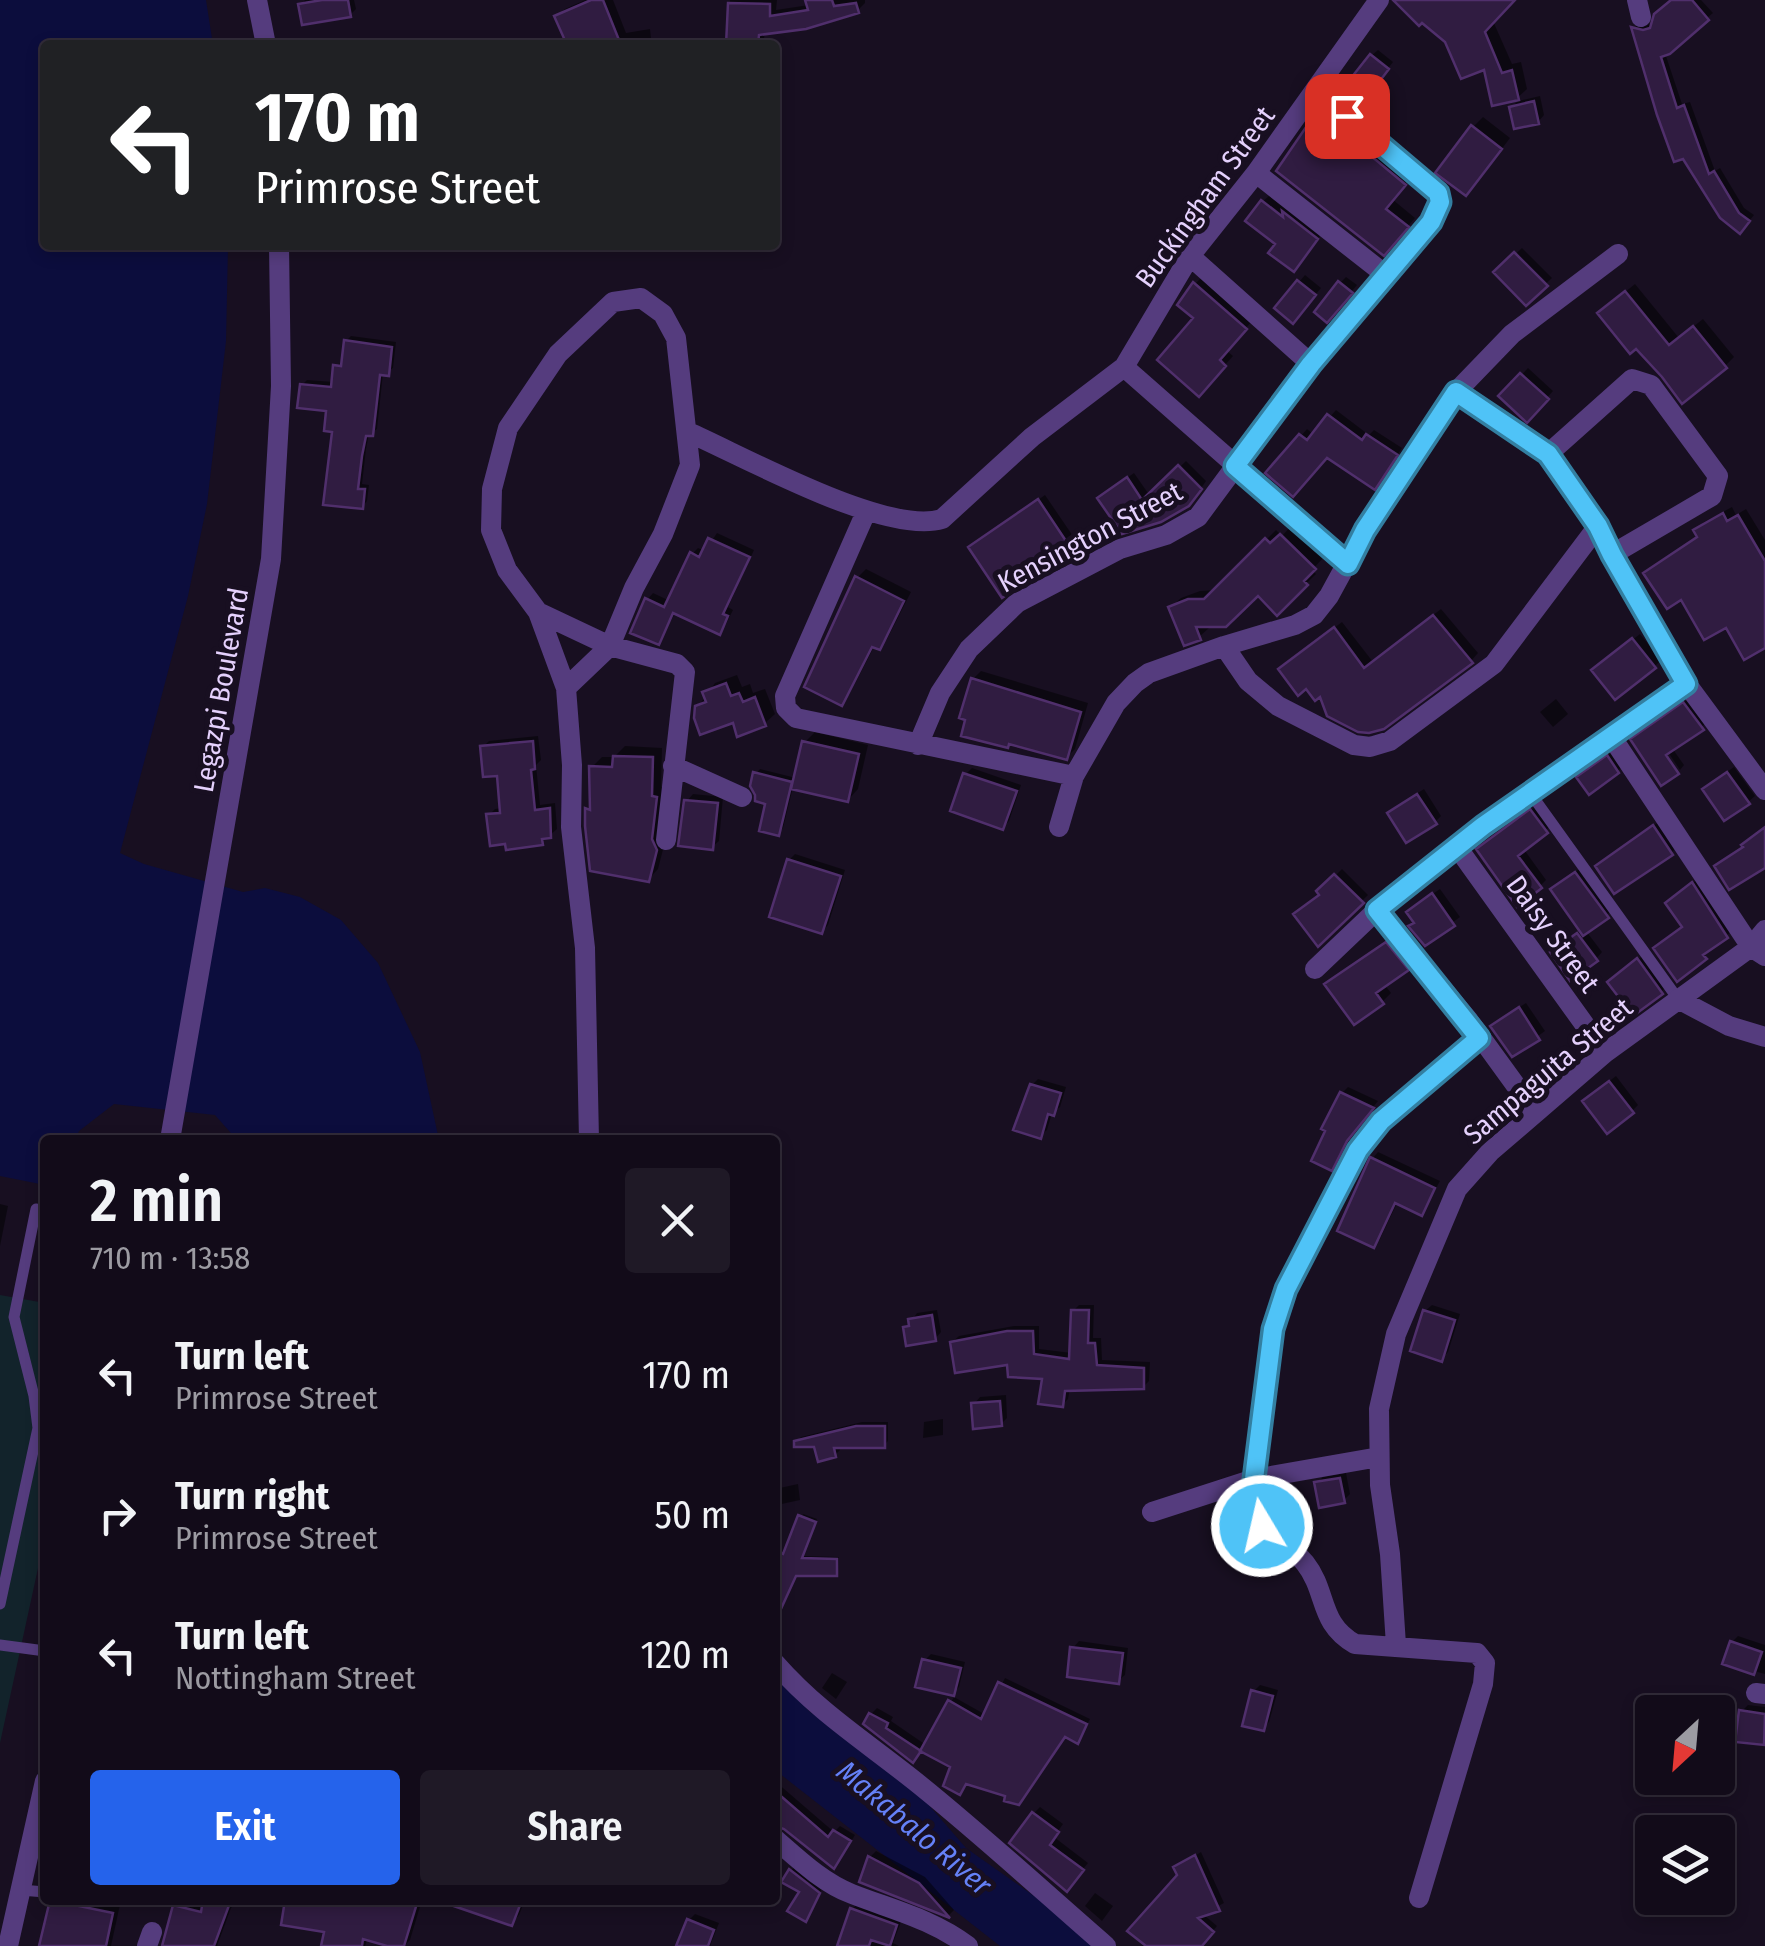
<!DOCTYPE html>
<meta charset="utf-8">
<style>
:root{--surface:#120b19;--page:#1f1926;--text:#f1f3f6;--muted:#9c9ba2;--line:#312b38;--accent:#2563eb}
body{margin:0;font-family:"Fira Sans Condensed",sans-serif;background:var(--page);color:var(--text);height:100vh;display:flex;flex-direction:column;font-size:38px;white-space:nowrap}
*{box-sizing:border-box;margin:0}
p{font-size:32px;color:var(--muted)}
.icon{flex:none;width:55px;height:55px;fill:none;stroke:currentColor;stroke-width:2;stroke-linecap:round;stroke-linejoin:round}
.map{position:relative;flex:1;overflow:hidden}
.side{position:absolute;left:40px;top:1135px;width:740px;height:770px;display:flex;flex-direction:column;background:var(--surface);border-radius:10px;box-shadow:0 5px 15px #0003,0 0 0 2px var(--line)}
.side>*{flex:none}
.guide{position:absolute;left:40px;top:40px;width:740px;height:210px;border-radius:10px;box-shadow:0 5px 15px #0003,0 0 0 2px var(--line);background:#202124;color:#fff;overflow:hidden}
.needle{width:65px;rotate:206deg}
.tools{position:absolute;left:1635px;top:1695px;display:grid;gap:20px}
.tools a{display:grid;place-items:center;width:100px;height:100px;border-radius:10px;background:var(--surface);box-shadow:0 5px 15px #0003,0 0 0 2px var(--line);font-size:50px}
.pin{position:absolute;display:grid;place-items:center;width:85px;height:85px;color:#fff;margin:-42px;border-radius:20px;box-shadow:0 5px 15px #0006}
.me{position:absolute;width:110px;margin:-55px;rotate:351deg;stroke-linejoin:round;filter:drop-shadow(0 0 8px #0008)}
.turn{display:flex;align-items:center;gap:35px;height:210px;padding:0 50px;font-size:45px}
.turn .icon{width:130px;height:130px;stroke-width:2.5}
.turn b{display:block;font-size:70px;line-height:85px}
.round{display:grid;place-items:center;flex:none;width:105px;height:105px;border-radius:10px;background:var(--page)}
.overview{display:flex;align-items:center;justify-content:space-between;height:170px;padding:0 50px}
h1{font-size:60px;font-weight:600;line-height:75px}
.primary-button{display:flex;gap:20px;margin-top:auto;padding:20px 50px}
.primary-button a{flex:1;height:115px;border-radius:10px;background:var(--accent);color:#fff;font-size:40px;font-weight:600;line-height:115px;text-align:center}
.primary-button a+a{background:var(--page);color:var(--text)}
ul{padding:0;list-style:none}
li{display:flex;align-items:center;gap:30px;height:140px;padding:0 50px}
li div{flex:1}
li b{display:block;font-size:38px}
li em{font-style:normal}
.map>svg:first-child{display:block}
.green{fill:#12232b}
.water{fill:#0c0d3d}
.shadow{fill:#0007}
.building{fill:#301c41;stroke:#502f6c;stroke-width:2.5}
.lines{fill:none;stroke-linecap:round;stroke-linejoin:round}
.service{stroke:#553c7e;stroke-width:11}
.minor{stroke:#553c7e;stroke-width:20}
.tertiary{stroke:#553c7e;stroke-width:20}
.route-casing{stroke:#337fa1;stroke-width:25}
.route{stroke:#4fc3f7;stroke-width:18}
.labels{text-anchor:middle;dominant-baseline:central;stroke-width:10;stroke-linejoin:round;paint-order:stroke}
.street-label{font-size:28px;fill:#e5d1fd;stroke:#180f21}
.water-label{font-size:30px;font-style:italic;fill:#6581f7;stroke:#180f21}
</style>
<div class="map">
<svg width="1765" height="1946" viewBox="0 0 1765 1946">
<rect width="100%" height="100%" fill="#180f21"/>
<!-- green -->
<path class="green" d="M0,1295L45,1303V1536L0,1743Z"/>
<!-- water -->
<path class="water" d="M0,0H206L213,45H45V245H228L226,341L207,504L188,596L120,853L144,864L243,892L265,888L300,897L341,920L378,963L420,1052L439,1140H237L215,1115L114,1104L79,1131L75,1140H45V1185L0,1176Z
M775,1673L809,1711L914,1788L966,1848L1105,1946H1000L775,1770Z"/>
<!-- shadow -->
<path class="shadow" d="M305,0H354L356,9L350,15L301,5Z
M585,0H613L626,33L650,29L651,38L695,39L716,45H586L557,16L565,9Z
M730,0H777L776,10L809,5L807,0H865V3L857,11L765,32L763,45H727Z
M1405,0H1512L1493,21L1512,64L1521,62L1527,89L1517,98L1486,66L1447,41Z
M1674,0H1701L1713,13L1665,53L1682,104L1690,102L1715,171L1720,168L1744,208L1754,215L1745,226L1684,156L1676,159L1634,28L1639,23L1653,25Z
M1378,50L1393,62L1365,98L1371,56Z
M1540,96L1544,115L1538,122L1512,107L1518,101Z
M1327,105L1412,175L1392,199L1415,218L1392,245L1280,171Z
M1483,117L1510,138L1476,183L1473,127Z
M1269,196L1323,232L1300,262L1279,244L1262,202Z
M1522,248L1552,278L1526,302L1496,272Z
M1305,275L1321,288L1299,314L1277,308Z
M1203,276L1254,319L1226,350L1233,356L1207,385L1195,284Z
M1346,277L1357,285L1333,314L1340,283Z
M1635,284L1679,338L1703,319L1734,357L1725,366L1636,345L1609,305Z
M351,336L396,342L393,368L383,373L377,429L369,434L366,449L362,484L369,485L367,501L362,507L329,408L302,385L307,380L334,382L336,366L344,361L346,341Z
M1528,368L1553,391L1527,420L1502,396Z
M1336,410L1369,435L1374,430L1402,448L1381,480L1328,455L1269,473L1307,429L1314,435Z
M1186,461L1206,481L1195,497L1160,520L1107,492L1134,473L1150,496Z
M1045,495L1077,542L1003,594L971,547Z
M1732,507L1736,515L1746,509L1765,540V645L1646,573L1699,536L1696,531L1704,522Z
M1291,526L1323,558L1312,570L1316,574L1277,612L1258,593L1208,624L1209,628L1199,637L1171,607L1181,598L1200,591L1216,590L1276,530L1282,536Z
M717,533L754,550L728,607L733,610L725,626L719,632L676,612L658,642L647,600L653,593L670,601L692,554L698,548L705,551Z
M866,569L911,592L887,639L879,647L875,645L849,695L841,703L857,578Z
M1441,609L1478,653L1471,661L1322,693L1289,662L1342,622L1373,662Z
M1640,634L1661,660L1654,667L1601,664Z
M981,671L1088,703L1075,749L1066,758L1011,742L1008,745L973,679Z
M737,675L742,687L750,684L753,693L765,689L775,714L764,724L734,720L697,708L715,683Z
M1690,698L1708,722L1672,748L1684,765L1680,770L1662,743L1639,733Z
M1556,699L1568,714L1553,727L1540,712Z
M815,732L868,745L858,789L848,800L793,787L783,828L778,833L756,774L760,769L796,778L805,742Z
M538,736L541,760L536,765L540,805L555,803L557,829L541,843L489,815L495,809L502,808L499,773L483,747L489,741Z
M625,746L662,748L661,787H666V838L658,869L648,880L588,809L593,804L592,767L602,757H614Z
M1614,751L1624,765L1618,771L1585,772Z
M1734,767L1755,796L1748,802L1711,783Z
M972,768L1021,785L1009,821L1003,827L966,774Z
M1424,789L1441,816L1435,822L1396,807Z
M693,794L723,797L719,841L712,847L687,801Z
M1538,805L1552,825L1523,848L1546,880L1540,886L1485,843Z
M1660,821L1678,846L1671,853L1604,861Z
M795,854L845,870L828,925L822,932L789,860Z
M1582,867L1613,910L1586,931L1602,952L1596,959L1559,947L1582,930L1560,883Z
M1342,869L1368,895L1318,944L1320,891Z
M1699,878L1733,930L1678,978L1684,926L1675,897Z
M1440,889L1460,917L1425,943L1416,922L1415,906Z
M1396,935L1416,959L1384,984L1391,993L1382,1002L1327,984Z
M1645,954L1667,986L1661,992L1616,976Z
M1526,1003L1545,1031L1513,1054L1499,1020Z
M1616,1076L1638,1105L1632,1111L1591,1095Z
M1038,1079L1066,1087L1060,1107L1052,1113L1047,1130L1040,1136L1032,1085Z
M1348,1087L1378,1101L1353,1132L1331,1168L1342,1093Z
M1378,1152L1440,1181L1422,1213L1398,1201L1380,1239L1374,1245L1372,1159Z
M0,1204L8,1206L0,1246Z
M1079,1305H1094L1093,1338H1101L1102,1360L1150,1362L1149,1381L1143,1387L1070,1388L1068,1399L1062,1405L1045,1377L952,1342L959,1336L1014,1326H1039V1349L1072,1353L1073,1311Z
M1432,1305L1460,1314L1448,1352L1441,1359L1425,1311Z
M937,1310L941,1332L935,1339L906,1328L917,1313Z
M1006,1395L1007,1418L1001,1424L974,1404L980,1397Z
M943,1419V1435L923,1438L924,1422Z
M862,1422H888V1441L884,1445H838L840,1450L835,1455L816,1445L796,1442L801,1437Z
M1346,1473L1350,1494L1344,1500L1317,1483L1323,1477Z
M798,1484L800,1500L777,1505L775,1489Z
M803,1514L817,1519L803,1556L839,1557L838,1571L797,1573L775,1585V1564L780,1553H787Z
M1738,1636L1765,1645V1674L1725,1663L1732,1642Z
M1079,1641L1128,1648L1125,1675L1118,1681L1073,1648Z
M931,1654L965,1662L959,1687L953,1693L925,1660Z
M832,1673L847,1682L836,1699L822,1688Z
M1005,1678L1090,1719L1078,1741L1066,1735L1008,1795L967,1782L959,1792L953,1766L922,1749L913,1759L871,1714L877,1708L893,1717L891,1721L926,1745L954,1697L986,1715Z
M1260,1685L1278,1690L1269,1722L1263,1728L1254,1691Z
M1748,1705L1765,1707L1763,1743L1741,1712Z
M776,1782L834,1832L840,1826L855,1835L839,1861L775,1817Z
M1040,1807L1063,1824L1054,1837L1088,1863L1067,1889L1033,1814Z
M876,1851L925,1877L954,1910L949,1915L862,1880L870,1857Z
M1201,1852L1224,1903L1203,1914L1217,1926L1200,1946H1149L1180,1875L1176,1868Z
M795,1866L823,1887L805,1919L802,1891L791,1871Z
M1095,1893L1113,1906L1102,1921L1085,1906Z
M52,1900H121L111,1946H41Z
M175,1900H240L231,1908L217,1946H164Z
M287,1900H422L410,1940L404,1946L368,1938L365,1946H334L328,1930Z
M445,1900H525L519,1915L512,1923Z
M859,1903L902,1919L893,1943L899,1946H836L852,1909Z
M695,1914L719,1923L710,1946H685L689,1920Z"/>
<!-- building -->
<path class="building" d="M322,0H348L351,17L302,25L298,4Z
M591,0H603L621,45H567L554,16Z
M805,0H832L834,6L856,3L859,13L806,29L759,35L758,45H726L728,3L770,4V16L808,10Z
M1393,0H1515L1485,32L1502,73L1512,70L1519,100L1492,106L1484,70L1461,79L1445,42L1422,23L1419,26Z
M1671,0H1692L1709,20L1670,54L1661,57L1677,108L1684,105L1709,174L1714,171L1739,213L1750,221L1740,234L1720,218L1683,159L1674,162L1657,115L1631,27L1643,30L1650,28L1654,14Z
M1370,54L1389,69L1359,108L1340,92Z
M1534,101L1539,124L1514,129L1509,107Z
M1317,111L1406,185L1386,209L1409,227L1384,256L1276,171Z
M1471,125L1502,149L1466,196L1435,173Z
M1261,200L1283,217L1282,211L1318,239L1294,272L1268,253L1275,244L1245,221Z
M1514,252L1548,286L1526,306L1493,272Z
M1297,280L1316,295L1293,324L1274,308Z
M1338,281L1353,293L1327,323L1314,312Z
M1193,282L1247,329L1220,360L1226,366L1199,397L1157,360L1193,318L1177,305Z
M1625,291L1669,345L1693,326L1727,368L1682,404L1662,377L1636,349L1630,354L1597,313Z
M344,340L392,347L389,376L380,375L373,436H366L362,456L358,489H365L363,509L323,505L332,432L324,431L326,411L297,408L300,384L331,387L333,365L341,366Z
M1520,373L1549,399L1527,423L1498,396Z
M1327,414L1362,440L1366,434L1398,455L1375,490L1327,458L1293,497L1265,473L1299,434L1307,440Z
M1178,465L1202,489L1189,506L1161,522L1122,534L1097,498L1127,477L1142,500Z
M1038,499L1072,550L1002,598L968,547Z
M1723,513L1727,521L1738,515L1765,561V648L1744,660L1726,628L1704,640L1681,600L1667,609L1643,573L1697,537L1693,530Z
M1280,534L1316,569L1304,581L1308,585L1277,616L1258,596L1226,627H1196L1201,640L1184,646L1168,607L1188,599H1204L1265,538L1270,543Z
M708,538L750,557L723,614L728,616L720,635L673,613L659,645L630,633L645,598L664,607L690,552L699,557Z
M855,576L904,601L880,650L872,647L842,706L804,687Z
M1433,615L1473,663L1384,729L1369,733L1358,732L1327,716L1320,697L1315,701L1306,689L1298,696L1278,669L1334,627L1364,668Z
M1632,638L1656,668L1615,700L1591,670Z
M971,678L1081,712L1067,760L1009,744L1008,748L961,736L965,720L959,718Z
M726,683L731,696L739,693L743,702L755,697L766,726L737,737L733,723L700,735L694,718L695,706L706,702L702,692Z
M1683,702L1704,730L1666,755L1679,774L1661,786L1630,739Z
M533,741L535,769L531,770L535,810L550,808L551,838L542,839L543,845L506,850L505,844L490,846L486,814L500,813L497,776L483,777L480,746Z
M802,741L859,754L848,802L791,789Z
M1607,755L1619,773L1589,795L1576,777Z
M613,756L653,757L652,796L657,797L652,839L657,850L649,882L590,871L585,826V808L590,810L589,766L612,767Z
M753,772L792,782L779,836L759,831L765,804L755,801V795L750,786Z
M1727,772L1750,804L1724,821L1702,789Z
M963,773L1017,791L1003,830L950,811Z
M1417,794L1437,824L1406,843L1387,813Z
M684,800L718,803L713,850L678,846Z
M1530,809L1548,833L1518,856L1542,888L1517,907L1476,849Z
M1653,825L1673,855L1614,894L1595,866Z
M1765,827V868L1729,890L1714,866L1743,847L1741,845Z
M787,859L841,876L822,934L769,917Z
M1575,872L1609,918L1583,936L1550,889Z
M1334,874L1364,903L1318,947L1293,914L1319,895L1316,891Z
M1692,882L1728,938L1703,955L1707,959L1677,982L1653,948L1682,927L1665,903Z
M1432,893L1455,926L1425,946L1408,926L1414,923L1406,912Z
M1577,933L1598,961L1570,981L1550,952Z
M1386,942L1409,970L1376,993L1384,1004L1354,1025L1324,984Z
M1637,958L1663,994L1633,1016L1607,982Z
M1519,1007L1540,1040L1512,1057L1490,1026Z
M1609,1081L1634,1113L1607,1134L1582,1101Z
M1030,1084L1061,1093L1054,1116L1048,1114L1041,1139L1013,1130Z
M1340,1092L1374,1108L1347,1141L1332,1171L1311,1161L1325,1131L1321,1129Z
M1370,1157L1435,1188L1422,1216L1395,1203L1374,1248L1337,1231Z
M1071,1310H1089L1088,1343H1095L1097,1365L1144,1368V1389L1065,1391L1063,1407L1038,1404L1042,1379L1008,1377L1007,1365L955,1373L950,1342L1007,1331H1033L1034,1354L1069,1359Z
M1423,1310L1455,1320L1442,1362L1410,1351Z
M932,1315L936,1341L906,1346L903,1327L909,1326L908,1319Z
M1000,1401L1002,1426L973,1429L971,1403Z
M856,1426H885V1448H834L836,1457L818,1462L814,1447H794V1441Z
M1340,1478L1345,1503L1319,1508L1314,1482Z
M798,1515L816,1522L802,1558L837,1559V1576H796L775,1622V1551L783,1554Z
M1730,1641L1762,1652L1754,1675L1722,1664Z
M1070,1647L1123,1653L1119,1684L1067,1677Z
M922,1659L961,1668L954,1696L915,1687Z
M998,1682L1087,1724L1078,1744L1065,1737L1019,1805L1004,1801L1005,1796L966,1784L960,1795L943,1786L950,1767L920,1751L948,1700L981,1719Z
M1251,1690L1273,1696L1264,1731L1242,1726Z
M1739,1710L1765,1714L1764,1745L1735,1742Z
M869,1713L888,1723L886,1728L921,1751L913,1763L863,1724Z
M775,1791L828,1837L833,1830L851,1841L834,1869L784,1829L775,1826Z
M1032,1812L1059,1832L1050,1845L1084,1870L1067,1892L1009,1843Z
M1195,1855L1220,1911L1198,1918L1214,1932L1202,1946H1146L1127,1931L1177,1875L1173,1867Z
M868,1856L919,1883L950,1918L859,1882Z
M789,1869L820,1893L806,1922L787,1911L799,1892L781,1882Z
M50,1900L113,1913L106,1946H39Z
M203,1900H231L214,1946H162L173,1905L201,1912Z
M285,1900H418L404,1946H387L363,1939L362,1946H321L324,1932L281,1925Z
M445,1900H522L512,1926L445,1903Z
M850,1908L897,1925L890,1946L871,1940L869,1946H837Z
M687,1919L714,1930L708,1946H676Z"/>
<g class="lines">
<!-- service -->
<path class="service" d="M1531,794L1678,999
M0,1604L38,1428L34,1396L14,1317L36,1209
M0,1645L45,1651
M21,1890L45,1892"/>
<!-- minor -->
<path class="minor" d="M1637,0L1641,17
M1256,173L1387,276
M1190,256L1311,364
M1124,367L1348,564
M1456,392L1548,454L1598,526L1611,555L1686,683L1765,790
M688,432C745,457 886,536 942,519L1032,437L1124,367L1190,256L1256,173L1379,0
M1548,454L1632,379L1651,385L1718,476L1712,496L1611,555
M866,512L785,696L786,708L796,718L1074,776
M538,612L610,646L677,664L685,672L666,840
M1224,646L1248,681L1278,706L1354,745L1370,747L1390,741L1494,664L1598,526
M566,688L610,646L634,588L663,534L690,465L676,338L663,314L641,298L613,302L558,354L508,428L492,489L491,530L507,570L538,612L566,688L572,765L571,827L585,948L589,1140
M1611,736L1751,947L1765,956
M918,745L940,693L969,649L1017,603L1120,549L1166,535L1198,517L1311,364L1431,222L1440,202L1438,193L1317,90
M673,766L742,797
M1059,827L1074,776L1116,703L1135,683L1149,673L1224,646L1295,625L1314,615L1329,596L1365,530L1456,392L1512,334L1618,254
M1457,847L1605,1053
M1377,910L1469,1021L1535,1112
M1315,969L1377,910L1483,826L1686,683
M1678,999L1729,1026L1765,1037
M1152,1512L1254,1479L1379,1457
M1396,1645L1390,1554L1380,1485L1379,1409L1396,1334L1457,1189L1490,1152L1605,1053L1751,947L1765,930
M775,1663C820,1714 868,1743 921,1786C984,1837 1045,1893 1106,1946
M1756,1693L1765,1694
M775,1839C798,1859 823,1883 852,1894C893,1910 932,1919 968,1946
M1419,1898L1483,1684L1485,1663L1477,1653L1355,1644C1318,1623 1328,1592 1305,1563C1294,1549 1275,1540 1262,1526L1254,1479L1273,1329L1286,1289L1358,1150L1381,1121L1479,1038
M147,1946L152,1932"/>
<!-- tertiary -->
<path class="tertiary" d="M257,0L266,45
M170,1140L271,559L281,386L279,245
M8,1946L45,1781"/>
</g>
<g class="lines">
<!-- route casing -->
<g class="route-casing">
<path id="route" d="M1262,1526L1254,1479L1273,1329L1286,1289L1358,1150L1381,1121L1479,1038L1377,910L1483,826L1686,684L1612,555L1598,526L1548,454L1456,392L1365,530L1348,564L1235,466L1311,364L1431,222L1440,202L1438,193L1347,116"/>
</g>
<!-- route -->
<use href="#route" class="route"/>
</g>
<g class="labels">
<!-- street labels -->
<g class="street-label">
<text transform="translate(1205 197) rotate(-54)">Buckingham Street</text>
<text transform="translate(1090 537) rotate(-28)">Kensington Street</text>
<text transform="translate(221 690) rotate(-80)">Legazpi Boulevard</text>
<text transform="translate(1553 934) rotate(54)">Daisy Street</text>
<text transform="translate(1548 1071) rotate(-40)">Sampaguita Street</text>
</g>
<!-- water labels -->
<g class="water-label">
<text transform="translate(914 1828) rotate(40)">Makabalo River</text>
</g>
</g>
</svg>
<div class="tools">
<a><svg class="needle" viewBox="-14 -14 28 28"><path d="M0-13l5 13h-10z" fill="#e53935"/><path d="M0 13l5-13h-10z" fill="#9c9ba2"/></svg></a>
<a><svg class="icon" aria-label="layers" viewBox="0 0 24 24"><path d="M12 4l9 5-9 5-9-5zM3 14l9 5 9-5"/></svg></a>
</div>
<div class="pin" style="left:1347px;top:116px;background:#d93025"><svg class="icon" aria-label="arrive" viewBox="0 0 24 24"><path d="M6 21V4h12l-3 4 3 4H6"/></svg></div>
<svg class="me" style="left:1262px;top:1526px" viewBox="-20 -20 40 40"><circle r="17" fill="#4fc3f7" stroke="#fff" stroke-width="3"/><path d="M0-11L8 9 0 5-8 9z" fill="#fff"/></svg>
<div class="guide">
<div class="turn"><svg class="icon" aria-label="left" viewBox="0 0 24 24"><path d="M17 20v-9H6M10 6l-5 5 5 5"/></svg><div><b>170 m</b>Primrose Street</div></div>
</div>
<section class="side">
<div class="overview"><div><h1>2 min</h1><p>710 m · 13:58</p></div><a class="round"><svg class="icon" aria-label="close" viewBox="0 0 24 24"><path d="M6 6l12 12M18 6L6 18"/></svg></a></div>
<ul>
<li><svg class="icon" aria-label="left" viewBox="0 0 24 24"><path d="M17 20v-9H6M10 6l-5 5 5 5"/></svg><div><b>Turn left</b><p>Primrose Street</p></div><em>170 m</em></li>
<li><svg class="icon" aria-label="right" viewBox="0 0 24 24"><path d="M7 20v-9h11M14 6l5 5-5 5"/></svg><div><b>Turn right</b><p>Primrose Street</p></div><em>50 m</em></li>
<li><svg class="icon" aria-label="left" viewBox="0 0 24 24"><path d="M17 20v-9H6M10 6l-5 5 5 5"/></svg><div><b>Turn left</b><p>Nottingham Street</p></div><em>120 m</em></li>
</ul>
<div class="primary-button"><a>Exit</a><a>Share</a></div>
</section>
</div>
